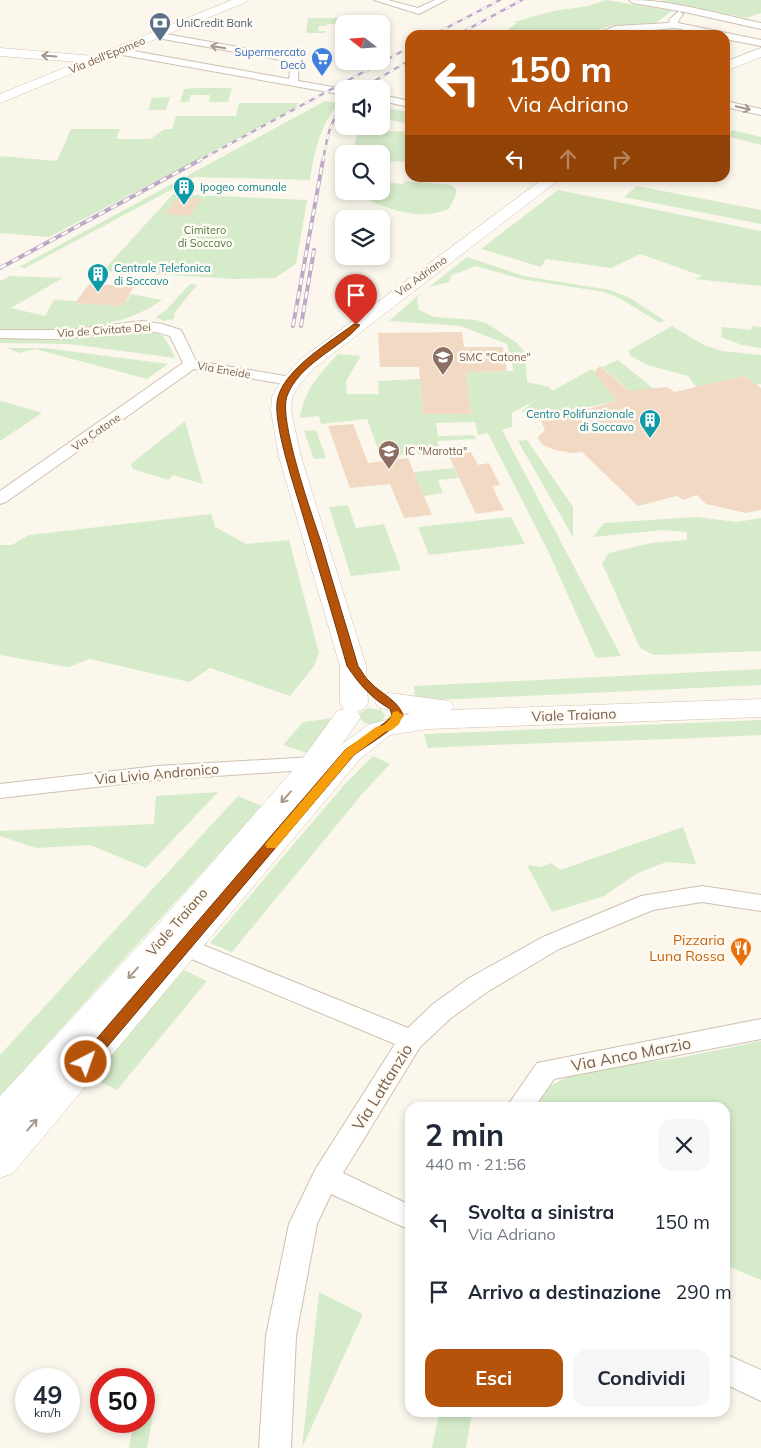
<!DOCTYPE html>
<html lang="it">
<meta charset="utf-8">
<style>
:root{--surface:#fff;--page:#f6f6f7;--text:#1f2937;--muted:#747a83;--accent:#b45309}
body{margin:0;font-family:Mulish,sans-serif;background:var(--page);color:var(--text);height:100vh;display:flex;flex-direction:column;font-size:19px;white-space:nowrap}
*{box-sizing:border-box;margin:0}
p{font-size:16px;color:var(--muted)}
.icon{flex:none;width:28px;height:28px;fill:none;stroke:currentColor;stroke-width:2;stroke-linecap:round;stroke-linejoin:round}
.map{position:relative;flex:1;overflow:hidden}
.panel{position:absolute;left:405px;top:1102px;width:325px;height:315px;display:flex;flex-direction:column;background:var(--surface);border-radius:15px;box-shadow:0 2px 8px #0003}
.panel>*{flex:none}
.banner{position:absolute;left:405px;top:30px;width:325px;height:152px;border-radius:15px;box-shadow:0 2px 8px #0003;background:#b45309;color:#fff;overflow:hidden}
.needle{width:32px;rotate:287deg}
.fabs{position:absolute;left:335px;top:15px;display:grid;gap:10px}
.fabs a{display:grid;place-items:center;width:55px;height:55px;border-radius:10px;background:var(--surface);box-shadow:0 2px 8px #0003;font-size:25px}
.speed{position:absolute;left:15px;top:1368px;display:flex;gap:10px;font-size:25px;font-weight:700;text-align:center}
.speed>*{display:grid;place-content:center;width:65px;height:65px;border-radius:50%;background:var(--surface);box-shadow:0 2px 8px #0003;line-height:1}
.speed small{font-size:12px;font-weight:400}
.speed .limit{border:8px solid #d22;background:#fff;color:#111}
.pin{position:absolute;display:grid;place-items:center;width:42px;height:42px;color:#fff;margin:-51px -21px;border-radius:50% 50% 50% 0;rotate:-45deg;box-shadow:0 0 5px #0007}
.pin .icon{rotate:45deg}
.me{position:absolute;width:55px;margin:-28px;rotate:41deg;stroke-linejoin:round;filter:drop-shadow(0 0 4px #0008)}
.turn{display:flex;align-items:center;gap:18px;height:105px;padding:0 20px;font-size:22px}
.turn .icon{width:65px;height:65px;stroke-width:2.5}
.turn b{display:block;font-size:35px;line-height:42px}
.lanes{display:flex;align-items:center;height:48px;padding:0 20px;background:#0003;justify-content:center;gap:25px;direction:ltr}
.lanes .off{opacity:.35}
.round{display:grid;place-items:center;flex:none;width:52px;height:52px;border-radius:15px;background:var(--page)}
.head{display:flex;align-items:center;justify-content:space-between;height:85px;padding:0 20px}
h1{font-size:30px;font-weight:700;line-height:38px}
.action{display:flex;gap:10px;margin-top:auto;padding:10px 20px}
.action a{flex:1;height:58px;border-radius:15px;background:var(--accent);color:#fff;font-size:20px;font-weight:700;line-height:58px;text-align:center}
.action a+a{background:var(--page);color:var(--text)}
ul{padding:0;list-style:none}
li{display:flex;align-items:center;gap:15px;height:70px;padding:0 20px}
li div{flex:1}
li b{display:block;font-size:19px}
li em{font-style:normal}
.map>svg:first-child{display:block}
.green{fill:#d5ebca}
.building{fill:#f1d9c4}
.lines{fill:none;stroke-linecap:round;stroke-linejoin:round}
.street-casing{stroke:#cfc0b0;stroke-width:2}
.secondary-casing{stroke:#d2c1af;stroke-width:1}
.street{fill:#fff;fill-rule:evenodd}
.secondary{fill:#fff;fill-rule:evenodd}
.rail-far1-casing{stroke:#bca9c8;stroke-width:2.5}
.rail-casing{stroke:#bca9c8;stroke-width:4}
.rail-far1{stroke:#fffbf3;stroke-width:2;stroke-dasharray:5.5;stroke-linecap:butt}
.rail{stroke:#fffbf3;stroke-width:2.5;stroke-dasharray:7;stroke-linecap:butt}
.oneway{stroke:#a7988c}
.route{fill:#b45309;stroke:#753606}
.slow{fill:#f59e0b}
.labels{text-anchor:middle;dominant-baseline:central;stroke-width:5;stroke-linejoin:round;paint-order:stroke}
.far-service-label{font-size:11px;fill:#4e5e75;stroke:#fffbf3;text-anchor:start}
.far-shop-label{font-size:11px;fill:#366cbe;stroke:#fffbf3;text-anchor:end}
.far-street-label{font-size:11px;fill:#78604e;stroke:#fffbf3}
.far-culture-label{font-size:11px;fill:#0d838f;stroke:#fffbf3;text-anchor:start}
.far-park-label{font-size:11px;fill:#527e46;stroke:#fffbf3}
.far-education-label{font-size:11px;fill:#785e54;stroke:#fffbf3;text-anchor:start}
.street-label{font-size:14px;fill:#78604e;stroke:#fffbf3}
.food-label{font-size:14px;fill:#c56008;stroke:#fffbf3;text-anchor:end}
.near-street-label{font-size:16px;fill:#78604e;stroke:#fffbf3}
</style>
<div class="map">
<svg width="761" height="1448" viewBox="0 0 761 1448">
<rect width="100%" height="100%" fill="#fcf7ec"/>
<!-- green -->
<path class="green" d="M606,0L672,11L655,23L612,25L584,35H513L503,33L517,23L514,22L553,11L588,6Z
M663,0H761V13L747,18L661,1Z
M308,18H357L356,24H327L326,26H319L318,31H326L325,33H306Z
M198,88H232L228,102H209L210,95H191L189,102H180L184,89Z
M170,97L166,110H148L152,98Z
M325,101L339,103C320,125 314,152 310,180L195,177L25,268L19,267Z
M239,103H299L295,106H300L49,237L0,233V156L57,161L71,129H120L116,139H150L165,129H172L176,116H236Z
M381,107L410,112V124L381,118Z
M359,130L410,132V162L381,161V154H351Z
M733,130L761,137V145L726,136Z
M381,180H383V182L403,184L404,181L451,185L456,189V195L449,209C414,224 379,204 347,191H381Z
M637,186L761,210V224L624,197Z
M558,190L761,231V286L695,279L702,276L640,254L611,268L546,259L541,267L481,249Z
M173,194L307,200L296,264L275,278L235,279L103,271Z
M467,257L524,276L610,290L630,298L665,321L660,323L619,298L604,292L521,279L476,266L452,275L449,282L429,287Z
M10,276L63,278L11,308L45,316L54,300L77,301L76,303L123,306L131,294L162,300C113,334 57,329 0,330V281Z
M190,284L197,285L175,312L174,319L163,321L156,317L166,310Z
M420,294L417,299L419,310L434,317L476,320L486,323L517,343L525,353L527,382L549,387L552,391L592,369L617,401L569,411L572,414L521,412L534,401L512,413V427L502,430L621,656L596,658L549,553L493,443L488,433L478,435L475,422L436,423L438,436L474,435L476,439L437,441L441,452L381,457L367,419L321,424L319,416L300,418C305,388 319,375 338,354L361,356L346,381L347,394H379L378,381L420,379L423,414H471L466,372L514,371L507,344L461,326L389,321Z
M672,326L704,345L722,351L761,355V384L757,385L744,376L696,387L688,376L647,365L631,356L628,351Z
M752,326L761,327V348L742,345L721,337L722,327L751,330Z
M135,330C163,331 164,333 175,358L70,344L0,343V337H92Z
M7,348H45L168,364L147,379L35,349L19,353Z
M618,360L654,389L639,399L602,367Z
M2,401L42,413L0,441V402Z
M185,421L203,484L173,475L168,480L133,469L131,464Z
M316,430L326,458L314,459L304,431Z
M527,440L573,507V537L518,441Z
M454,468L459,478L438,480L443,493L424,496L414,472Z
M348,505L356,528L384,524L401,570L351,576L329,507Z
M211,514L215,527L246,544L289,540L319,653L314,666L290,696L210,668L189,682L90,659L68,667L0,655V545H12L29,535Z
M511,517L525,544L429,555L418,527Z
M696,517L737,522L761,518V651L654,655L640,648L602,563L609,553L651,543L687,540V532L663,530L593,537L604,523Z
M761,669V685L415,701L414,686Z
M368,708L381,710L385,715L383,720C375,726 364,726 359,717V714Z
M334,718L307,753L283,745L303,722Z
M761,720V735C650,741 539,742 428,748L424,734Z
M373,756L390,764L363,793L232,952L210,943L344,785Z
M218,792L146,868L90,845L36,848L0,836V831L154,824L156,796Z
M238,796L262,806L0,1096V1055Z
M683,827L696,864L666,862L636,874L604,896L552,912L527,865L541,867L551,863L560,870Z
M184,970L207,981L117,1090L92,1078Z
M761,1041V1280L725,1265V1108H533L546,1088L577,1072L684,1057Z
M319,1292L363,1314L302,1448Z
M144,1407L154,1408L147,1448H129L134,1421H144Z
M439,1413H472L466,1448H432Z"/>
<!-- building -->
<path class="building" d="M178,197L202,199L189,216L165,214Z
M89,284L134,286L123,306L75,303Z
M462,332L464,347H503L507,371L466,372L471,414H423L419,367H380L378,333Z
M600,366L629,391L667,387L674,392L744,376L761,388V510L746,513L706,504L697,495L683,500L677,496L638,506L582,452L572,453L555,450L543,445L537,438L545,430L539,416L587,409L617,401L594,372Z
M353,424L368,463L408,458L432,515L404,518L390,484L350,488L328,426Z
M471,452L478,465L489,463L500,485L492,486L504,510L476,514L448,454Z"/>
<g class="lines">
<!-- street casing -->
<g class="street-casing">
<path id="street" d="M374,0H388L418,8L435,0H446L419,14Z
M629,0C673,0 718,14 761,23V29L685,12L633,3Z
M679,11L683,14L678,21V23L761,40V46L725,39V35H709L675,28L594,35L615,26L669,23L670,19Z
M155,32L299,58L298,81L344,89V95L117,54L112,51L117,48L289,79L291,62L152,37V33Z
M381,95L410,101V107L381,101Z
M725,101L761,109V115L725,107Z
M142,321L162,324L181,330L196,361L291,377L296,378L298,381L296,384L291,385L194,369L6,502L0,504V491L183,363L170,336C138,324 104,335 70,338C47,340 23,338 0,338V330H69Z
M314,757L321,759L324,764L321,769L157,780L0,798V784L157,766Z
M702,886L761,895V911L702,902L653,910L559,949L487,992L451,1018L420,1047L343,1173L410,1205V1230L331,1194L317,1224L296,1336L291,1448H259L266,1336L289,1224L315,1170L395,1044L177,953L173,947L177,941L185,938L193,941L408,1028L433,1004L469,978L543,937L641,896Z
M761,1019V1039L554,1079L534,1108H506L537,1063Z
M725,1354L761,1370V1401L725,1384Z"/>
</g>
<!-- secondary casing -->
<g class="secondary-casing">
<path id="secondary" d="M232,0H248L246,2L0,103V94L79,62L0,56V48L94,56Z
M761,48V57L725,71V62Z
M544,178H561L314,368L300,384L292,397L291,411L301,457L366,666L368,703L364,709L357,711L361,717L342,744L370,724L410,714L379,708L375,702L379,696L389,693L450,701L454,707L451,710L761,699V717L428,729L390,735L360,759L13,1173L0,1178V1096L153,930L300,762L337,711L344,709L340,703V666L279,457L271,411L272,397L281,381L300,360Z"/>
</g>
<!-- street -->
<use href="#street" class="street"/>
<!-- secondary -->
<use href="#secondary" class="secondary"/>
<!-- rail-far1 casing -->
<g class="rail-far1-casing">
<path id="rail-far1" d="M433,35L500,0
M457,35L522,0
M361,89L410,60
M198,161L410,47
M323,161C327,138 329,123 344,104"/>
</g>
<!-- rail casing -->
<g class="rail-casing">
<path id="rail" d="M0,268L200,160
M293,326L323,160
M301,326L314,250"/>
</g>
<!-- rail-far1 -->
<use href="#rail-far1" class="rail-far1"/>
<!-- rail -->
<use href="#rail" class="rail"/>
</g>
<!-- one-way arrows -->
<defs><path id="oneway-shaft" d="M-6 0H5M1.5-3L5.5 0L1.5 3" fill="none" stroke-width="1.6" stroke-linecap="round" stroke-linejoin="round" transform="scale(1.25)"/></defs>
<g class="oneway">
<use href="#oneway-shaft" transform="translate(218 47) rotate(-170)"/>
<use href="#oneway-shaft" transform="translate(49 56) rotate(-176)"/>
<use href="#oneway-shaft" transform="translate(743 108) rotate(13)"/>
<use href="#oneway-shaft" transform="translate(286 797) rotate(131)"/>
<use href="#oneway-shaft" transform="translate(133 973) rotate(132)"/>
<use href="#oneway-shaft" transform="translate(32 1125) rotate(-49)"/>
</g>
<!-- route -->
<path class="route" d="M354,324L360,325C338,350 300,363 287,396C278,419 312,515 321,542C333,584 346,625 358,666C362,671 365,678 370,682C381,694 398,700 403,715C398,728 367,745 354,755L91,1066L86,1067L81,1066L79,1062L81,1057L346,749C355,743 389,722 392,715L390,709C371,698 359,684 347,666C333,616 318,566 303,516C296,491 271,420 278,397C286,368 330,342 354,324Z"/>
<!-- slow -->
<path class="slow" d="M397,711L403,715L399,724L392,730L385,732L354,755L276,848H267L265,845L267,842L346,749L376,727L384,725L390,719L393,712Z"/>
<!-- icons -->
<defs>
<g id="bank-pin" transform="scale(1.125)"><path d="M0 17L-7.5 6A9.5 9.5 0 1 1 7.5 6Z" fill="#5c6f8a" stroke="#fffbf3"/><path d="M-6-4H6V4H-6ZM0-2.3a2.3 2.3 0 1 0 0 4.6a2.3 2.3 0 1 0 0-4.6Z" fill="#fff"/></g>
<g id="supermarket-pin" transform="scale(1.125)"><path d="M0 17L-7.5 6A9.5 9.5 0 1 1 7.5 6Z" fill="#3f7fe0" stroke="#fffbf3"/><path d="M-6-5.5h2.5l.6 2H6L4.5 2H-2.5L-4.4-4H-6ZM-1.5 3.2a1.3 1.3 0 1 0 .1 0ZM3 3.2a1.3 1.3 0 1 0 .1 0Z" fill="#fff"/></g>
<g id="building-pin" transform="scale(1.125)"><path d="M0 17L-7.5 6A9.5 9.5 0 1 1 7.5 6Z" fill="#0f9aa8" stroke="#fffbf3"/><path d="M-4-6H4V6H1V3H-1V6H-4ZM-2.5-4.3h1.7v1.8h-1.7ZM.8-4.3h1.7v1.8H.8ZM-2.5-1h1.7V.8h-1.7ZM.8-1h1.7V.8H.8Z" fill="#fff"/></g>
<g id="school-pin" transform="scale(1.125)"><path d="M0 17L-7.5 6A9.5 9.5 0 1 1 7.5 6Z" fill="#8d6e63" stroke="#fffbf3"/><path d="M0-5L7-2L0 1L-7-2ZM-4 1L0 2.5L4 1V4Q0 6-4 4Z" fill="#fff"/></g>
<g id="restaurant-pin" transform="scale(1.125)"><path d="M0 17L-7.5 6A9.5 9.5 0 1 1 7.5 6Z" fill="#e8710a" stroke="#fffbf3"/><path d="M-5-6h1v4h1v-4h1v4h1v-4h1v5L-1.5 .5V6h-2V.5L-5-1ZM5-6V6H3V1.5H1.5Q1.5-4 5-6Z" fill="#fff"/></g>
</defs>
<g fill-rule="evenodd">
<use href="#bank-pin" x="160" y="23"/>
<use href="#supermarket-pin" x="322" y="58"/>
<use href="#building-pin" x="184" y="187"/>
<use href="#building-pin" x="98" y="274"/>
<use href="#school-pin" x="443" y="357"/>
<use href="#building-pin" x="650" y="420"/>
<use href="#school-pin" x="389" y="451"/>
<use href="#restaurant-pin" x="741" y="948"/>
</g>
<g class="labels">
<!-- far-service labels -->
<g class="far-service-label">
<text x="176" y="23">UniCredit Bank</text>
</g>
<!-- far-shop labels -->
<g class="far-shop-label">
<text x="306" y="52">Supermercato<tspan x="306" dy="13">Decò</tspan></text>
</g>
<!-- far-street labels -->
<g class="far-street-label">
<text transform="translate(107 55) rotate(-22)">Via dell'Epomeo</text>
<text transform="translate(421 276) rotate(-36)">Via Adriano</text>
<text transform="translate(104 330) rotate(-4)">Via de Civitate Dei</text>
<text transform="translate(224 370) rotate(10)">Via Eneide</text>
<text transform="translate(96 432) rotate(-35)">Via Catone</text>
</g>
<!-- far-culture labels -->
<g class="far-culture-label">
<text x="200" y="187">Ipogeo comunale</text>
<text x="114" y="268">Centrale Telefonica<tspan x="114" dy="13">di Soccavo</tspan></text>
<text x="634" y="414" text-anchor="end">Centro Polifunzionale<tspan x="634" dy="13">di Soccavo</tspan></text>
</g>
<!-- far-park labels -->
<g class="far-park-label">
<text x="205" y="230">Cimitero<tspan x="205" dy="13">di Soccavo</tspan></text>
</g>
<!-- far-education labels -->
<g class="far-education-label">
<text x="459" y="357">SMC "Catone"</text>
<text x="405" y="451">IC "Marotta"</text>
</g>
<!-- street labels -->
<g class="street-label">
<text transform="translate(574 715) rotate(-2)">Viale Traiano</text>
<text transform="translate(157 774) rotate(-5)">Via Livio Andronico</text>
<text transform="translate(177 922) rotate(-49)">Viale Traiano</text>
</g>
<!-- food labels -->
<g class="food-label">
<text x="725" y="940">Pizzaria<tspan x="725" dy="16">Luna Rossa</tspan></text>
</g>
<!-- near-street labels -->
<g class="near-street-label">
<text transform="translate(631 1054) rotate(-11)">Via Anco Marzio</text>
<text transform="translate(382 1087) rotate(-58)">Via Lattanzio</text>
</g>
</g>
</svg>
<div class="fabs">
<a><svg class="needle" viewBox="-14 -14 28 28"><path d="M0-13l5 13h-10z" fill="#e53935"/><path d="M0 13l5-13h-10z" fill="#747a83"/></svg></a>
<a><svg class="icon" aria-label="sound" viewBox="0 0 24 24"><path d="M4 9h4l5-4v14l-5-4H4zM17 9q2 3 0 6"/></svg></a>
<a><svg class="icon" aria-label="search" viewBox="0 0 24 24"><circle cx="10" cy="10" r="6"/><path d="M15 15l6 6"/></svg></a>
<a><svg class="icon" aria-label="layers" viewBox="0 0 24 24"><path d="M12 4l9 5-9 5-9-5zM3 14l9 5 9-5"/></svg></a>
</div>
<div class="speed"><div>49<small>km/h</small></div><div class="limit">50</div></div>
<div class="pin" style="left:356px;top:325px;background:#d93025"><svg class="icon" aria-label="arrive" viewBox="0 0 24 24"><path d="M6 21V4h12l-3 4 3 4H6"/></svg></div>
<svg class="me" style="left:86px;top:1062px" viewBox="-20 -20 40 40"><circle r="17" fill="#b45309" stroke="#fff" stroke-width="3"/><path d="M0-11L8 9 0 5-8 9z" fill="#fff"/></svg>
<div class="banner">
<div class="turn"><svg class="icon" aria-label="left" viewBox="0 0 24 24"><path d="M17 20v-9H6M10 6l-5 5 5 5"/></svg><div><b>150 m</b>Via Adriano</div></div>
<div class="lanes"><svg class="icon" aria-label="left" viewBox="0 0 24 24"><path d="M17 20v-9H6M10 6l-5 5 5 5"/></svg><svg class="icon off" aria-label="ahead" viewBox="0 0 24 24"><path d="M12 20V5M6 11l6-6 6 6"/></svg><svg class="icon off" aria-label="right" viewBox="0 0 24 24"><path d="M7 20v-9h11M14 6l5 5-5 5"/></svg></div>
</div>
<section class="panel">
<div class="head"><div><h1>2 min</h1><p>440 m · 21:56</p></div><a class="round"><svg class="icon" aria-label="close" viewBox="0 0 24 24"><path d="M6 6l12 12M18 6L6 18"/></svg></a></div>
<ul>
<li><svg class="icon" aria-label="left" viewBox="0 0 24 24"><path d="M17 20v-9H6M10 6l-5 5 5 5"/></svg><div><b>Svolta a sinistra</b><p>Via Adriano</p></div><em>150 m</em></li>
<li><svg class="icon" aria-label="arrive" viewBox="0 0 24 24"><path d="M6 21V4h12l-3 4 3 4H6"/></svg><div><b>Arrivo a destinazione</b></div><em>290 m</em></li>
</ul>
<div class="action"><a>Esci</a><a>Condividi</a></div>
</section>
</div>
